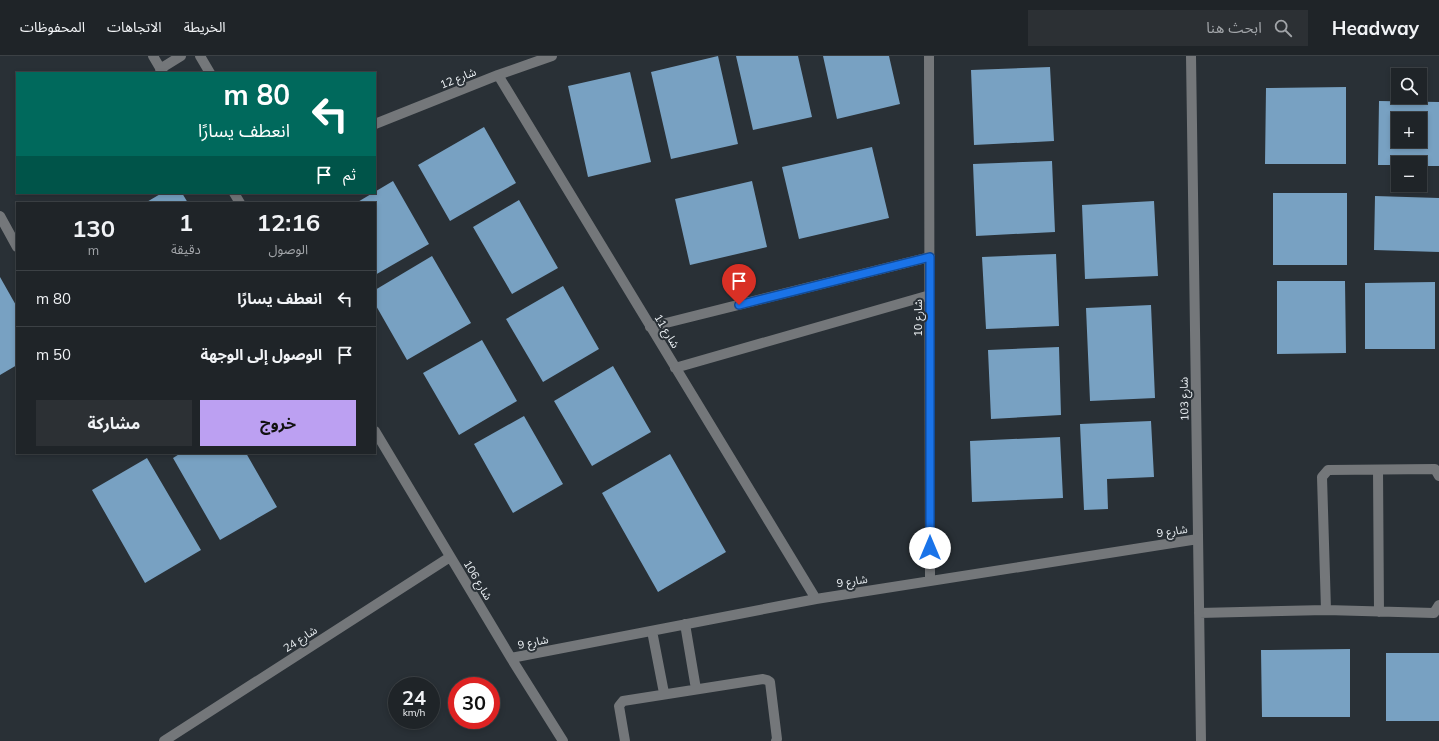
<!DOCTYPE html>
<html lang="ar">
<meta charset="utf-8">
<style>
:root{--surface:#1f2428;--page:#2c3034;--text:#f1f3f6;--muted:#a1a4a8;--line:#3c4145;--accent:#bca0f2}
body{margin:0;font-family:Mulish,"Noto Sans Arabic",sans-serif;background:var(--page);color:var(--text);direction:rtl;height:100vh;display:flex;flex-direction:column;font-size:15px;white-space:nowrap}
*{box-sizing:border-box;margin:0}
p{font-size:13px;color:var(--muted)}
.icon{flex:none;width:22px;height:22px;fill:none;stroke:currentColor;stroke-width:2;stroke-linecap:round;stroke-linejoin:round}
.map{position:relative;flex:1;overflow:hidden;direction:ltr}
.side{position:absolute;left:16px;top:146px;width:360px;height:252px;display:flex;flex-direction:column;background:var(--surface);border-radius:0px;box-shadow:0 2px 6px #0003,0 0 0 1px var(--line);direction:rtl}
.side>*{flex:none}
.guide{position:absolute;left:16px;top:16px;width:360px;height:122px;border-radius:0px;box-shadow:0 2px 6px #0003,0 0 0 1px var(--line);direction:rtl;background:#00695c;color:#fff;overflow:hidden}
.tools{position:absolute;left:1391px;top:12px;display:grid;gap:8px}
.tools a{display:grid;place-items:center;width:36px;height:36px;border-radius:0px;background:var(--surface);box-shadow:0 2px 6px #0003,0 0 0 1px var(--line);font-size:20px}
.speed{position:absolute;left:388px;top:621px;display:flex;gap:8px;font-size:20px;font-weight:700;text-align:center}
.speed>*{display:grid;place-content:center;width:52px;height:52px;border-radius:50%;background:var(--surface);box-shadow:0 2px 6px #0003,0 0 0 1px var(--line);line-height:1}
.speed small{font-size:10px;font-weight:400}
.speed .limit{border:6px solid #d22;background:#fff;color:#111}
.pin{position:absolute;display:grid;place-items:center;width:34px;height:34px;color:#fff;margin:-41px -17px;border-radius:50% 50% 50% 0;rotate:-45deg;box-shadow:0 0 4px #0007}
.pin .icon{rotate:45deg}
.me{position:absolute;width:44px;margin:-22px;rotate:0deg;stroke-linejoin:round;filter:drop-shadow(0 0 3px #0008)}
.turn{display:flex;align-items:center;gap:14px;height:84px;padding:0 20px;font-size:18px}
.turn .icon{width:52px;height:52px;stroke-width:2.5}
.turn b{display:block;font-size:28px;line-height:34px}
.then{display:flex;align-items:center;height:38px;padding:0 20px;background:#0003;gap:8px;font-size:15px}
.eta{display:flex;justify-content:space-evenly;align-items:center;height:68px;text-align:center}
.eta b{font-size:24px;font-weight:700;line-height:28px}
.cta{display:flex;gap:8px;margin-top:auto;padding:8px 20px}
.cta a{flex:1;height:46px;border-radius:0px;background:var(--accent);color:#111;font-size:16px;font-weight:700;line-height:46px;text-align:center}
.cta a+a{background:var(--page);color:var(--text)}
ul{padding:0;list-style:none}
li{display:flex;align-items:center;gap:12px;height:56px;padding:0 20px;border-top:1px solid var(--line)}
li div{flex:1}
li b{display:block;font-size:15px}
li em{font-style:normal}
header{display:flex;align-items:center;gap:24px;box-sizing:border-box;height:56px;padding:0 20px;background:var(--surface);border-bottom:1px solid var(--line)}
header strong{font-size:19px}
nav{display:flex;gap:22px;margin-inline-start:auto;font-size:14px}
.search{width:280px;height:36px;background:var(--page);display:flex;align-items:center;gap:10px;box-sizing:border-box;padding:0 14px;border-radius:0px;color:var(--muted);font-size:15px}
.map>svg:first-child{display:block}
.building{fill:#78a1c2;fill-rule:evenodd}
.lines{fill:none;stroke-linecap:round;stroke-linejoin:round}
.minor{stroke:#74777a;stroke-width:10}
.route-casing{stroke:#114b97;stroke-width:10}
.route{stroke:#1a73e8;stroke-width:7}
.labels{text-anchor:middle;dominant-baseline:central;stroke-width:4;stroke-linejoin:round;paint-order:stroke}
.street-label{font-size:11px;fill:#edf2f6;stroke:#293036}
</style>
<header>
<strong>Headway</strong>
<div class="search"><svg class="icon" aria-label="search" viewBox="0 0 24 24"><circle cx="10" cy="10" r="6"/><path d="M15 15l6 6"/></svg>ابحث هنا</div>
<nav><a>الخريطة</a><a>الاتجاهات</a><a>المحفوظات</a></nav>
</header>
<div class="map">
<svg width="1439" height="685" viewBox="0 0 1439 685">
<rect width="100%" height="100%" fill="#293036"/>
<!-- building -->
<path class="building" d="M718,0L738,88L671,103L651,16Z
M736,0H798L812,61L753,74Z
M823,0H889L900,48L837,63Z
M1050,11L1054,85L974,89L971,14Z
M630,16L651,106L588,121L568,30Z
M1346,31V108H1265L1266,32Z
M1379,45L1439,46V110H1420V107H1398V109H1378ZM1398,63H1420V85H1398Z
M484,71L516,127L450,165L418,109Z
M872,91L889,162L799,183L782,111Z
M1052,105L1055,176L976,180L973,108Z
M393,125L429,188L375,219V147H356Z
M752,125L767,191L690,209L675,143Z
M162,137H182L188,147H145Z
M1273,137H1347V209H1273Z
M1375,140L1439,142V196L1374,194Z
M519,144L558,212L512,238L473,171Z
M1154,145L1158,220L1085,223L1082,149Z
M1056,198L1059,270L986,273L982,201Z
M432,200L471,267L407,304L375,248V234Z
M0,221L17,251V309L0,319Z
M1277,225H1345L1346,297L1277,298Z
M1435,226V293H1365V227Z
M563,230L599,293L543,326L506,263Z
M1151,249L1155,342L1090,345L1086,252Z
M482,284L517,345L459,379L423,317Z
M1059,291L1061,359L991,363L988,294Z
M613,310L651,376L592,410L554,345Z
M524,360L563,428L513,457L474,388Z
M1151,365L1154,421L1107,423L1108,453L1084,454L1080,368Z
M1060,381L1063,442L972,446L970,385Z
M181,397H246L277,451L220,484L173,402Z
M670,398L726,496L658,536L602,437Z
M147,402L201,494L145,527L92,434Z
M1350,593V661H1262L1261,594Z
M1386,597H1439V665H1386Z"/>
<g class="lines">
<!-- minor -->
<path class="minor" d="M153,0L163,17
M200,0L210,17
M929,0L930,524
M1191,0L1201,685
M160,13L181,0
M498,19L816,543
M375,68L498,19L552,0
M234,137L240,147
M0,160L17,191
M650,271L930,201
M675,312L930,239
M375,375L511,602L563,685
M1378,414L1379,556
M1326,554L1322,421L1328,414L1435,413L1439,420
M1199,557L1326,554L1434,557L1439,549
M685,568L696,633
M652,575L664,637
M511,602L816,543L1198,483
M164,685L450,501
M625,685L619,650L623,645L763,623L767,624L770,626L777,683L776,685"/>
</g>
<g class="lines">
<!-- route casing -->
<g class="route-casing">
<path id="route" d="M739,249L930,201V492"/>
</g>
<!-- route -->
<use href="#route" class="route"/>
</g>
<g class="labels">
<!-- street labels -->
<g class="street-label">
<text transform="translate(458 22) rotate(-22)">شارع 12</text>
<text transform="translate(918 262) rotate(-90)">شارع 10</text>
<text transform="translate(667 275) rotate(59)">شارع 11</text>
<text transform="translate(1184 343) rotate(-91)">شارع 103</text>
<text transform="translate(1172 475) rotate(-9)">شارع 9</text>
<text transform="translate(478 524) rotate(59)">شارع 106</text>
<text transform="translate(852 525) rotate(-9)">شارع 9</text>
<text transform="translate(300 583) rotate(-33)">شارع 24</text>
<text transform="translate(533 586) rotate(-11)">شارع 9</text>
</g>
</g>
</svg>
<div class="tools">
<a><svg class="icon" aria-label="search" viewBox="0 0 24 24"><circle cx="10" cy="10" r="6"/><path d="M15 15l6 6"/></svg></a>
<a>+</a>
<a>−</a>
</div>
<div class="speed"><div>24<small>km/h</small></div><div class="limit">30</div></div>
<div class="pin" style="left:739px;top:249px;background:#d93025"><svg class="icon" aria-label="arrive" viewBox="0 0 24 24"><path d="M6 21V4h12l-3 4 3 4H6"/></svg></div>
<svg class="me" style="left:930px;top:492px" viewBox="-20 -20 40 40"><circle r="19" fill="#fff"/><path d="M0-13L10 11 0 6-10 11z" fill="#1a73e8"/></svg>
<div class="guide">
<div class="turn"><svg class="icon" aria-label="left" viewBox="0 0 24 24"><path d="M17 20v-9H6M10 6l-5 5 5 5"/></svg><div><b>80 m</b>انعطف يسارًا</div></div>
<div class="then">ثم<svg class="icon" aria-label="arrive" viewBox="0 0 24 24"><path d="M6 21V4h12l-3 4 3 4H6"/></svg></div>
</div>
<section class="side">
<div class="eta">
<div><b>12:16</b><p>الوصول</p></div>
<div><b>1</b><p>دقيقة</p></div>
<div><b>130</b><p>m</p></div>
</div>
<ul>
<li><svg class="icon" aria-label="left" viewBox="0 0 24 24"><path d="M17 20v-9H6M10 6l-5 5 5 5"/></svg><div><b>انعطف يسارًا</b></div><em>80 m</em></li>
<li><svg class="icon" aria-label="arrive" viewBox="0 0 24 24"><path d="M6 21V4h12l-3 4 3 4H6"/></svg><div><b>الوصول إلى الوجهة</b></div><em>50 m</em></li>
</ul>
<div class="cta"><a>خروج</a><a>مشاركة</a></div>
</section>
</div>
